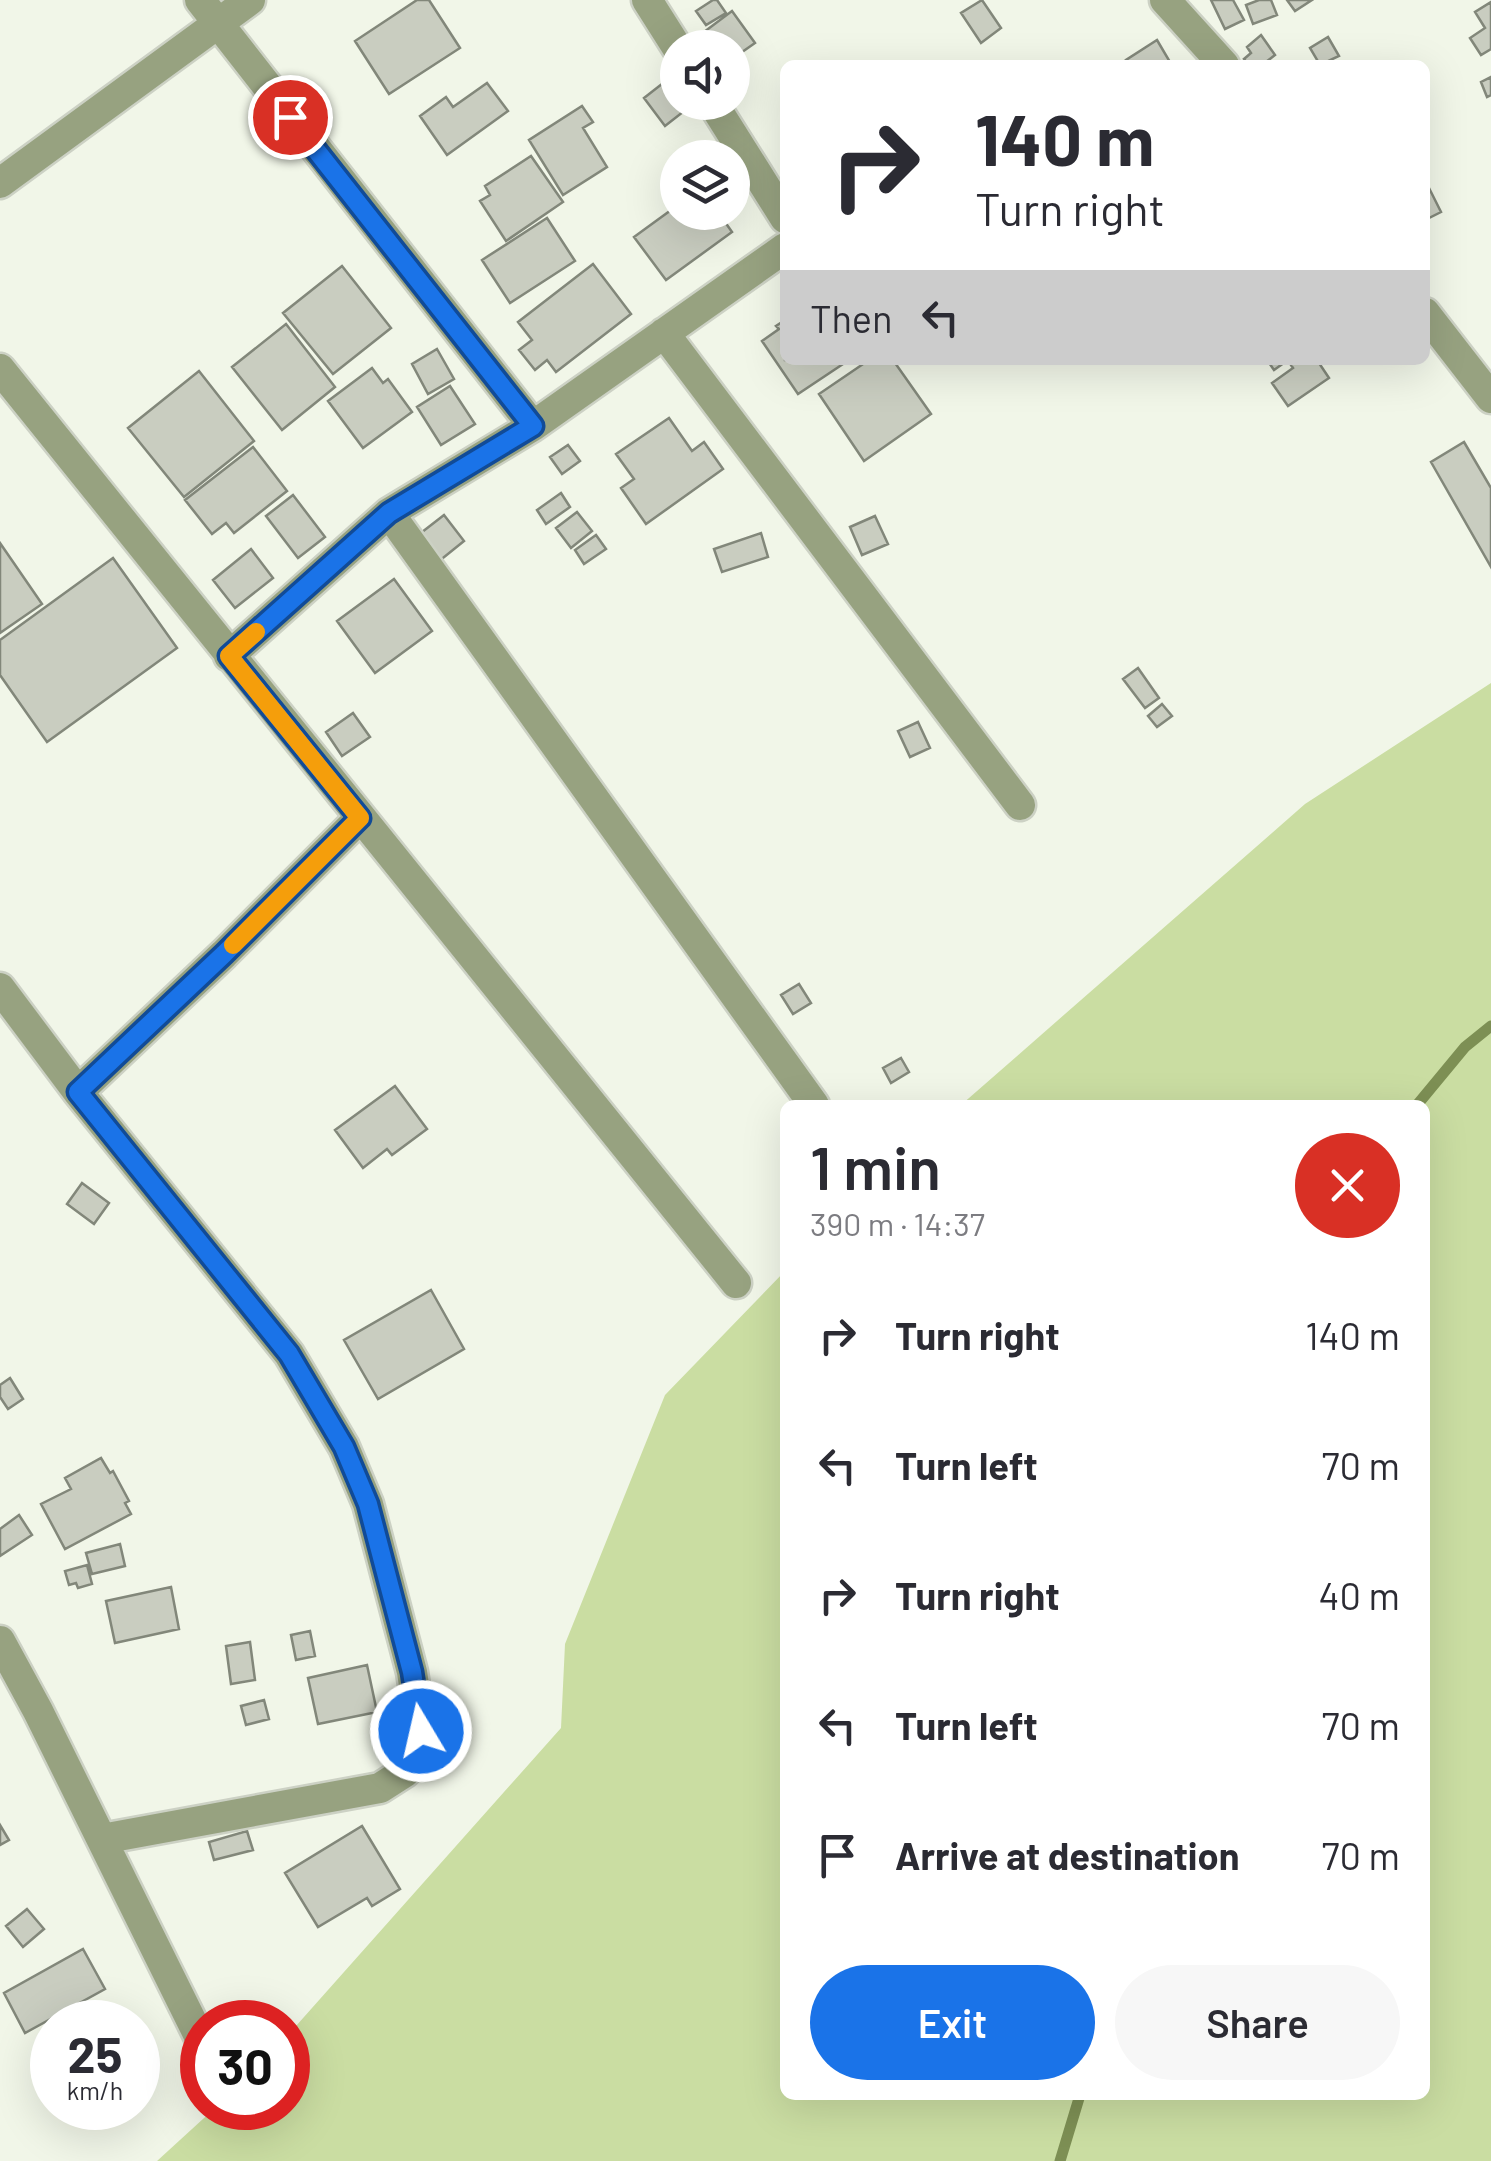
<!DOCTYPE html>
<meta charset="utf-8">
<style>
:root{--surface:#fff;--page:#f7f7f7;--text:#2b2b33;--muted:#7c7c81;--accent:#1a73e8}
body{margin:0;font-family:Barlow,sans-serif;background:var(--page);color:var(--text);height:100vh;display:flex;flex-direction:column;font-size:38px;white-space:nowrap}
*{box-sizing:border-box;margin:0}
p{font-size:32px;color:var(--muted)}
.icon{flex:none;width:55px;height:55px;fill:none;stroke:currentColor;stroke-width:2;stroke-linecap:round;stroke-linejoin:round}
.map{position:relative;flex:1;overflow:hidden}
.details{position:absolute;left:780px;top:1100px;width:650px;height:1000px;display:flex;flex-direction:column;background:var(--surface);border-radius:15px;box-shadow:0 10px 40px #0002}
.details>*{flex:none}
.banner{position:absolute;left:780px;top:60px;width:650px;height:305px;border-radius:15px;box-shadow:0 10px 40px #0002;background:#fff;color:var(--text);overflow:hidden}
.fabs{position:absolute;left:660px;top:30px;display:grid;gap:20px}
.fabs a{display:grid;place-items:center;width:90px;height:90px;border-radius:50%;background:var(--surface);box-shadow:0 10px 40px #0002;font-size:50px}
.speed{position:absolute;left:30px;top:2000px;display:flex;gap:20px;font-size:50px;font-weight:700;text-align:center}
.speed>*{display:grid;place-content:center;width:130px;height:130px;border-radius:50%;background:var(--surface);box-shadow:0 10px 40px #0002;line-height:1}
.speed small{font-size:25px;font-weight:400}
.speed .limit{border:15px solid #d22;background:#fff;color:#111}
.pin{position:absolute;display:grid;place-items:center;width:85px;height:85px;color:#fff;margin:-42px;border:5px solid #fff;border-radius:50%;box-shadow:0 2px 10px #0007}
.me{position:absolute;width:110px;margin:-55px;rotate:351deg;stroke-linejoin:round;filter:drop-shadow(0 0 8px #0008)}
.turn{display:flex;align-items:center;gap:35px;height:210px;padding:0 30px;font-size:45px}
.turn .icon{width:130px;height:130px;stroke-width:2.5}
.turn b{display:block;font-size:70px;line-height:85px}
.then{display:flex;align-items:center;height:95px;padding:0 30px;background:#0003;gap:20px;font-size:38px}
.round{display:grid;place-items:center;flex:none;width:105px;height:105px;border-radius:52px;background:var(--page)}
.headline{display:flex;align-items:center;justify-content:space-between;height:170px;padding:0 30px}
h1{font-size:60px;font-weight:600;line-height:75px}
.cta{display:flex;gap:20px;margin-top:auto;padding:20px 30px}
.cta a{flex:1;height:115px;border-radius:60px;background:var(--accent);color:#fff;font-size:40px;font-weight:600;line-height:115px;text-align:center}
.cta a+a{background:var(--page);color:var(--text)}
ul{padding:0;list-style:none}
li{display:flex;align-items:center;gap:30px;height:130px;padding:0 30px}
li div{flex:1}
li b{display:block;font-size:38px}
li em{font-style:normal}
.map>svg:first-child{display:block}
.green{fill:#cadda2}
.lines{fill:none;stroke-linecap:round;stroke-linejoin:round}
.stream{stroke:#7d8f54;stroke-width:11}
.building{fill:#c9cdc0;stroke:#82877a;stroke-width:2.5}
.minor-casing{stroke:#ccd1c4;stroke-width:35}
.minor{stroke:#97a280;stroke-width:30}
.route-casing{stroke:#114b97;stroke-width:25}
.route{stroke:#1a73e8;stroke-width:18}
.slow{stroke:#f59e0b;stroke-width:18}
</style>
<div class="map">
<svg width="1491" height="2161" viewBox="0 0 1491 2161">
<rect width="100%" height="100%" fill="#f1f6e8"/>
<!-- green -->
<path class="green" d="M1491,683V2161H157L215,2108H288V2035L561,1728L565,1644L665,1395L785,1271V2095H1425V1105H961L1305,804Z"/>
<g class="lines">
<!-- stream -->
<path class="stream" d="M1417,1105L1465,1047L1491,1026
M1060,2161L1080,2095"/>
</g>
<!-- building -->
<path class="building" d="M417,0H429L460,48L389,94L355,41Z
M713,0H717L726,13L706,25L696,11Z
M982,0L1001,28L981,43L961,13Z
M1211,0H1233L1244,20L1225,29Z
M1259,0H1271L1277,15L1253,24L1246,5Z
M1287,0H1312L1295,11Z
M1491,2V49L1481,55L1470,38L1485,28L1475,12Z
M732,11L755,43L732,59V48H715L704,32Z
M1261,35L1275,55L1262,65H1249L1244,59L1251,53L1247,47Z
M1328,37L1339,56L1320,65L1310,48Z
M1157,40L1170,62L1165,65H1129L1126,60Z
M1491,77V95L1487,97L1481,82Z
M667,80L678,94V102H684L688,108L665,126L644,98Z
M487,83L508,111L447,155L420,116L446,97L453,107Z
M582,106L593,122L583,128L607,167L563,195L529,140Z
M531,156L563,202L506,241L480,201L490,195L485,186Z
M1429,188L1441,212L1425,220V190Z
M678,205V212H718L732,232L666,280L634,237Z
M547,218L575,261L510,303L482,260Z
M593,264L631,314L556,372L547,360L535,370L519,350L532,340L518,322Z
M342,266L391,328L333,374L283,313Z
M785,320V360H849L798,394L762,341L779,329L776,326Z
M286,324L335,387L282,430L232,367Z
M437,349L454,379L428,394L412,364Z
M869,360H893L931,414L864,461L819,394Z
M1267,360H1288L1274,370Z
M1298,360H1317L1329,378L1288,406L1272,383L1293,368L1291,365Z
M372,368L383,383L388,379L412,412L363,448L328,401Z
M199,371L254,441L184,497L128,428Z
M450,386L475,424L441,445L417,407Z
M669,418L692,451L704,442L723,469L646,524L621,488L634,479L616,454Z
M1464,442L1491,488V567L1431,462Z
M568,445L580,461L562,474L550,457Z
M253,447L287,491L234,533L226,523L212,534L185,500Z
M561,493L570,507L546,524L537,510Z
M293,495L325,537L298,558L266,516Z
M577,512L592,531L571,548L556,528Z
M444,515L464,541L438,562L417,536Z
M875,516L888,544L862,555L850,527Z
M761,533L768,557L722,572L714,549Z
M596,535L606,549L584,564L575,550Z
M0,543L42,604L0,633Z
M251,549L273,578L235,608L213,580Z
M113,558L177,648L47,742L0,675V640Z
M394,579L432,631L375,673L337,621Z
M1138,668L1159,698L1145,708L1123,679Z
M1162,704L1172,716L1157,727L1148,716Z
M353,713L370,737L342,756L326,732Z
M918,722L930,748L910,757L898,731Z
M799,984L811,1003L793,1014L781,995Z
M901,1058L909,1072L891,1083L883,1068Z
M395,1086L427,1129L392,1155L387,1149L363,1168L335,1130Z
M82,1183L109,1203L94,1224L67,1204Z
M431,1290L464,1349L378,1399L344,1340Z
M10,1378L23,1399L8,1409L0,1397V1385Z
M101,1458L110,1473L113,1471L129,1501L125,1503L131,1514L65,1549L41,1504L71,1489L65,1478Z
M19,1515L32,1535L0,1556V1529Z
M120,1544L125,1566L92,1574L86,1553Z
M87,1565L92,1584L78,1588L76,1583L69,1585L65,1571Z
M171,1587L179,1629L115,1643L106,1601Z
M310,1631L315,1656L296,1660L291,1635Z
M250,1642L255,1680L231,1684L226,1646Z
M367,1665L377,1712L318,1724L308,1678Z
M264,1700L269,1719L246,1725L241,1706Z
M0,1825L9,1840L0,1845Z
M362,1826L400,1889L372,1906L367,1898L318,1927L285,1873Z
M247,1831L253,1850L214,1860L209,1842Z
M27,1909L44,1929L23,1947L6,1926Z
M83,1949L105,1989L25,2033L4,1993Z"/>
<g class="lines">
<!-- minor casing -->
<g class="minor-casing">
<path id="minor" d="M200,0L533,426
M647,0L678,49
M1165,0L1224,65
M712,102L785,218
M0,183L250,0
M1425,313L1491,398
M664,333L1020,805
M0,369L736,1283
M389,513L814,1105
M229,656L389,513L533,426L785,248
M0,988L78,1092L289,1354L344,1447L368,1504L412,1672L421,1731L405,1772L380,1788L102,1839
M78,1092L224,954L360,818
M0,1641L38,1711L202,2042"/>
</g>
<!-- minor -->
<use href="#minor" class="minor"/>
</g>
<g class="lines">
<!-- route casing -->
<g class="route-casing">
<path id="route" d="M290,117L533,426L389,513L229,656L360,818L224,954L78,1092L289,1354L344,1447L368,1504L412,1672L421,1731"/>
</g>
<!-- route -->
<use href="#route" class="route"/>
<!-- slow -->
<path class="slow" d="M233,945L360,818L229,656L256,632"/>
</g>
</svg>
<div class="fabs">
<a><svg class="icon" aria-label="sound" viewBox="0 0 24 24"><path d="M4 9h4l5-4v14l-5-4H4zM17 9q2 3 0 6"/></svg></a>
<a><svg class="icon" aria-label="layers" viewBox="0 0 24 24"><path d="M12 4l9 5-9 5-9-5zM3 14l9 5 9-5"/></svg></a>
</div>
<div class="speed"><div>25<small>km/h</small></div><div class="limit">30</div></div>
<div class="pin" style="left:290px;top:117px;background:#d93025"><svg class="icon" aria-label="arrive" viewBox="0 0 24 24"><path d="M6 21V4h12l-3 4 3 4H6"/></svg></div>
<svg class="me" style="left:421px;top:1731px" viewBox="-20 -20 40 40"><circle r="17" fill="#1a73e8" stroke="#fff" stroke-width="3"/><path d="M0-11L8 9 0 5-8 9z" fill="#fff"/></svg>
<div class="banner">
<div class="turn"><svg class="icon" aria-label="right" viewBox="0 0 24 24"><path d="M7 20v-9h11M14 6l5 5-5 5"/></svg><div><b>140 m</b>Turn right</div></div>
<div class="then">Then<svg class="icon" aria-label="left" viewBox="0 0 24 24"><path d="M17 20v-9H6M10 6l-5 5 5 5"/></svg></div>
</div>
<section class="details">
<div class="headline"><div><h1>1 min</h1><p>390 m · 14:37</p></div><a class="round" style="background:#d93025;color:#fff"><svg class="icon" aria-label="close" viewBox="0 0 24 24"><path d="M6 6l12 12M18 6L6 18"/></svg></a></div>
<ul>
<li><svg class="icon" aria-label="right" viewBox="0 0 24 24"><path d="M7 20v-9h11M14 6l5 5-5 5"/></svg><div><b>Turn right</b></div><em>140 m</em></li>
<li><svg class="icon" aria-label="left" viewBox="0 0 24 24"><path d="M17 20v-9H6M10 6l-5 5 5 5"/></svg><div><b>Turn left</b></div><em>70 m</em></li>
<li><svg class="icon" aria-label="right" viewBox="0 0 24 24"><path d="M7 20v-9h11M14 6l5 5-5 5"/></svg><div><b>Turn right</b></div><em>40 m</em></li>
<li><svg class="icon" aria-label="left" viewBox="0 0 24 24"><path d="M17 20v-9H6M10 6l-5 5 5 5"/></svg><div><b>Turn left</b></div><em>70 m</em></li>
<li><svg class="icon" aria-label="arrive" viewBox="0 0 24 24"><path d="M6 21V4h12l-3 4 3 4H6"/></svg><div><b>Arrive at destination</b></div><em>70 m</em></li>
</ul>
<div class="cta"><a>Exit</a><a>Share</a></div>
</section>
</div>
